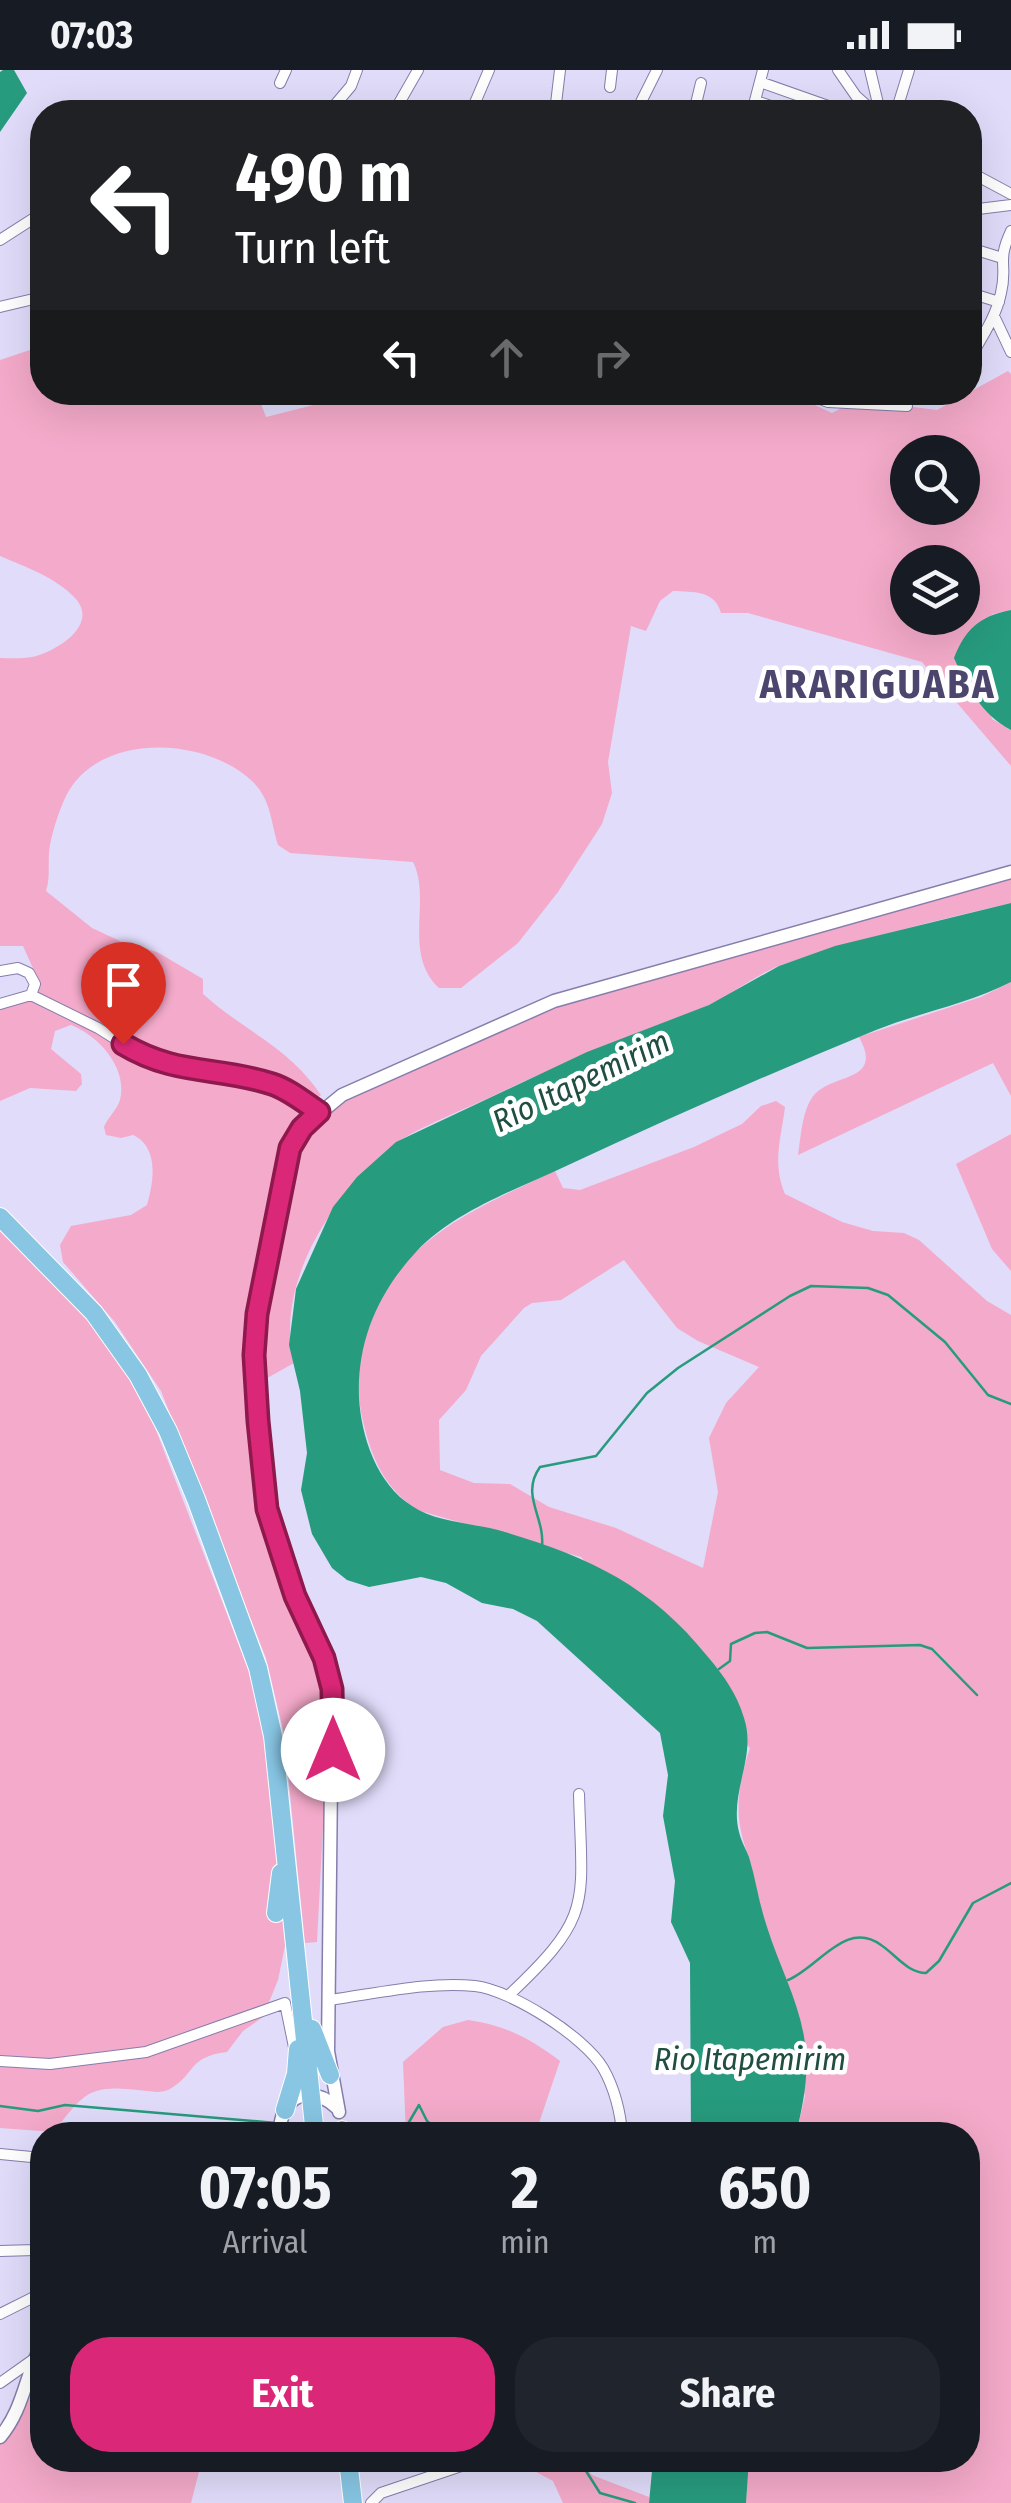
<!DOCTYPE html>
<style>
:root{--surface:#171b24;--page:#20242c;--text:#f1f3f6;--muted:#9ea1a6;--accent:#db2777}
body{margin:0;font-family:"Fira Sans Condensed",sans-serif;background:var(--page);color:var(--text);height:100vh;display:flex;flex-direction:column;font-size:38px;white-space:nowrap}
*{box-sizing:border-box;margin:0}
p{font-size:32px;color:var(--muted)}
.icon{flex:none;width:55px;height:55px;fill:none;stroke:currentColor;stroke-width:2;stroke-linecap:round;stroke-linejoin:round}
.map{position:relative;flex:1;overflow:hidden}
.sheet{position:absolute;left:30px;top:2052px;width:950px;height:350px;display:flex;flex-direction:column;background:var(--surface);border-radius:40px;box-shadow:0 10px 40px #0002}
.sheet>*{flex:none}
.hud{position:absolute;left:30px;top:30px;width:952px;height:305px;border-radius:40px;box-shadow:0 10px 40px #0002;background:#202124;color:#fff;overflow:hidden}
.tools{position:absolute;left:890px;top:365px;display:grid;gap:20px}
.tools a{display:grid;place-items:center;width:90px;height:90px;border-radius:50%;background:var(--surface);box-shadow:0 10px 40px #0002;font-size:50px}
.pin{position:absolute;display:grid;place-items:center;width:85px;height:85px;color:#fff;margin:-102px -42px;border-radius:50% 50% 50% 0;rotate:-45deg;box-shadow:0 0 10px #0007}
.pin .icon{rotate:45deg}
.me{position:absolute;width:110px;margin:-55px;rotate:0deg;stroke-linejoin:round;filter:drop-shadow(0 0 8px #0008)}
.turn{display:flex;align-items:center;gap:35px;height:210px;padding:0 40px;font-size:45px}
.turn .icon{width:130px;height:130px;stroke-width:2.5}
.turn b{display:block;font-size:70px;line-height:85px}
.lanes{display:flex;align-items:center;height:95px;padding:0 40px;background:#0003;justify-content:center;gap:50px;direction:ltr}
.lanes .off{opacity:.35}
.eta{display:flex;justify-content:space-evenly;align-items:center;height:170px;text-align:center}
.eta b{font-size:60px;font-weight:700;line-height:70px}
.action{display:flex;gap:20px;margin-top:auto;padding:20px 40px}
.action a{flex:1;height:115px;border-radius:40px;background:var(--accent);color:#fff;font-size:40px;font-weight:700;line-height:115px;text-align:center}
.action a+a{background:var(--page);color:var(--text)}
.status{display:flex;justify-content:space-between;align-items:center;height:70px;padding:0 50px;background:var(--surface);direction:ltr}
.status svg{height:28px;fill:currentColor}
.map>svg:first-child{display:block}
.green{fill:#f4aaca;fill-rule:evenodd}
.water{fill:#279b7e}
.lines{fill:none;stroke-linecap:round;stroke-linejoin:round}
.stream{stroke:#279b7e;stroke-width:2.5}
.minor-casing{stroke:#857eab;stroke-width:12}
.tertiary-casing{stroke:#857eab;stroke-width:15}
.trunk-casing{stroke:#fff;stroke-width:20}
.minor{stroke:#fff;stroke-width:10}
.tertiary{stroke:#fff;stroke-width:12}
.trunk{stroke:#88c6e4;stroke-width:18}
.route-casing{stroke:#8e194d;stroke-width:25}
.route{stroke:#db2777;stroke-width:18}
.labels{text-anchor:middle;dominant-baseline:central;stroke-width:9;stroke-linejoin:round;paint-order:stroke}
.water-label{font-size:32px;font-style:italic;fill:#204e40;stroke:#fff}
.district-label{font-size:40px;font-weight:bold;letter-spacing:2.5px;fill:#4c456e;stroke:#fff}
</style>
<div class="status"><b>07:03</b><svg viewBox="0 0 49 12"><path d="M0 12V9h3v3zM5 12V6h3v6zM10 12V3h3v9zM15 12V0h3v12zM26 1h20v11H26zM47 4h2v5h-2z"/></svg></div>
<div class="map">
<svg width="1011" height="2433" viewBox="0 0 1011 2433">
<rect width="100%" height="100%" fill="#e0dcfa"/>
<!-- green -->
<path class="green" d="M42,276V322L257,323L266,347L365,322L370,323L374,331L398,322H787L832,343L857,330L937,340L1008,301L1011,304V540L993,544L968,562L992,649L1011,660V696L922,592L748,543H721C715,520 693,522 673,521L660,531L646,561L631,556L608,692L612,723L602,754L558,822L518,873L461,918H439C402,883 432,830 413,792L290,783L278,775C271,752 271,730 253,712C207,667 101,661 67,724C60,738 53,759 50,775C47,791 51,806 46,821L92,858L124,873L157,882L203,909V924C245,962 288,976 321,1025L296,1047L283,1077C271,1186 237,1292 256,1401C269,1484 318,1558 329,1640L317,1872L305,1873L284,1664L266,1588L161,1321L115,1252L63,1192L60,1175L71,1156L131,1145L147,1135C154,1111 159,1077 133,1065L121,1068L106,1065L104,1057C108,1047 117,1040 120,1030C128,998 99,966 71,955L55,961L51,979L81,1004L82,1014L76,1021L30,1018L0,1031V929L41,916L23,876H0V588C10,588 22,589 32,587C55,582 99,556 76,529C57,508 26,497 0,486V290ZM908,382H962V438H908ZM908,492H962V548H908Z
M1011,804V833C935,851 858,869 784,894C758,903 735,922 711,934C643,967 569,989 501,1022C473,1036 413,1059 392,1076C333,1125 274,1213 294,1293L262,1311L266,1258L296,1080L321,1041L552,937Z
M1011,912V1026L993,993L798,1085C801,1067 802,1038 815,1024C835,1003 884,1012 859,967L981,927Z
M776,1031L785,1037C781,1069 772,1093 785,1124L842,1152L873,1161L904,1163L919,1170L987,1231L1011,1245V2433H746L749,2390H968V2065H796L805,2026L749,1787C733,1748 737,1718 750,1678L581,1487L417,1440C384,1417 372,1389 363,1351C348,1290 373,1218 421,1177C460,1143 509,1123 555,1101L563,1118L580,1120L694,1077L742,1054L761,1036ZM624,1190L677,1258L698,1271L759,1297L726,1333L709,1368L718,1422L703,1498L616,1458L549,1437L510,1414L474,1413L440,1400L439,1350L466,1320L481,1286L524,1238L532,1233L561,1230Z
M1011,1064V1201L992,1179L956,1094Z
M0,1159L89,1250L144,1329L255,1617L266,1667L286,1871L278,1910L263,1947L243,1961L227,1982C187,1987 197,2003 170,2019C162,2023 155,2022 147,2021C91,2014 86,2019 54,2062L0,2058Z
M468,1950C507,1956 529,1968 560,1991L539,2053L543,2065H406L403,1992L443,1957Z
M42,2283V2390H202L191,2433H0V2359Z
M514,2390H580L592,2405L649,2427V2433H563L553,2411Z"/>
<!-- water -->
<path class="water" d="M3,0H14L27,23L0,62V2Z
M1011,540V660C982,645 967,617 954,588C965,560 979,546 1011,540Z
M1011,833V912C968,934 921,942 876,960C771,1003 667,1049 564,1097C515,1120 453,1142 416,1182C378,1223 357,1271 359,1327C361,1367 377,1414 412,1436C435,1452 471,1453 498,1460C585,1485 650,1514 708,1587C724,1606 737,1624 744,1648C757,1687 729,1722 739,1762C741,1771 746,1779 749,1787C756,1810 759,1834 767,1857C780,1899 804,1940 806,1985C808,2013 802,2038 796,2065H691L690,1893L671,1852L675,1811L663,1746L668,1705L660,1663L537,1551L513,1539L482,1533L446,1513L421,1507L369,1517L347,1510L332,1498L312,1464L301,1420L307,1383L300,1321L289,1275L296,1219L333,1137L357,1107L396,1072L587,982L709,935L779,896L835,876Z
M653,2390H749L746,2433H649Z"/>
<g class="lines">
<!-- stream -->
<path class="stream" d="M542,1476C545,1447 520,1425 540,1397L596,1386L647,1323L678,1298L790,1226L811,1216L868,1218L888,1225L945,1272L988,1325L1011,1334
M719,1599L730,1591L731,1574L755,1563L767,1562L807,1578L920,1575L932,1579L977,1625
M788,1910C819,1897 846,1849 881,1875C896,1885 908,1903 926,1903L939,1891L973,1833L1011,1813
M0,2036L38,2041L65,2035L276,2053
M284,2054L306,2055
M349,2059L402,2064L419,2035L427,2051L443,2065
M579,2390L600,2423L635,2433
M484,2397L499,2390"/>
<!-- minor casing -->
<g class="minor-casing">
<path id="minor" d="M838,0L856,26L874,42
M870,0L880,42
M760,12L845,42
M280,13L286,0
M610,17L612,0
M756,31L788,42
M329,42L351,16L357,0
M394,42L418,0
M471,42L489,0
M555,42L560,0
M636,42L657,0
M694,42L701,13
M752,42L763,0
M896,42L909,0
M970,102L1011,124
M970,140L1011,135
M0,170L42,143
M970,178L999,187
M970,223L999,232
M0,237L42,227
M994,246L1011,282
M970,288C982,267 996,247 1001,223C1008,194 996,193 1011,161
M802,322L828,332L907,336
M266,323V322
M0,901L18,898L29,903L35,914L31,925L0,934
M31,925L98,958L149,990L188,1001L236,1005L277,1015L319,1042
M509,1925C594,1845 582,1835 579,1724
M329,1930C375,1924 428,1911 475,1916C511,1920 585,1967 603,1998C614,2017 621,2043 622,2065
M0,1991L50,1994L146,1982L285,1933L295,1982
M0,2084L42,2088
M0,2181L35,2180L42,2175
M0,2244L42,2223
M0,2313L34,2289
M371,2433L381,2423L479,2390"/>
</g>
<!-- tertiary casing -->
<g class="tertiary-casing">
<path id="tertiary" d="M339,2042L328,1981L332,1619L323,1588L295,1526L263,1417L254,1285L257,1244L290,1078L302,1058L342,1025L554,931L1011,802
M278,2065C281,2057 280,2048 285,2040C296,2018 321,2023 336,2037
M0,2367C24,2339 25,2305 42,2274"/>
</g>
<!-- trunk casing -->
<g class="trunk-casing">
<path id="trunk" d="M0,1147L94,1243L138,1305L168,1361L196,1429L258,1598L273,1666L315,2065
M276,1843L281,1803
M312,1959L330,2005
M285,2040L296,2004L298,1979
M341,2065L342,2060
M348,2390L353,2433"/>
</g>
<!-- minor -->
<use href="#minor" class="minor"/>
<!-- tertiary -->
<use href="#tertiary" class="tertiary"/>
<!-- trunk -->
<use href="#trunk" class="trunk"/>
</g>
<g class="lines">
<!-- route casing -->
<g class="route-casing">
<path id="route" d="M123,974C176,1006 217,996 272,1014C288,1019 304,1032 319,1042L302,1058L290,1078L257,1244L254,1285L258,1351L267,1439L295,1526L324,1588L332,1619L333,1680"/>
</g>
<!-- route -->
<use href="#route" class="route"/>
</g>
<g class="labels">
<!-- water labels -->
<g class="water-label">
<text transform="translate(581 1011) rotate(-26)">Rio Itapemirim</text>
<text x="750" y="1989">Rio Itapemirim</text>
</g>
<!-- district labels -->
<g class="district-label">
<text x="878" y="615">ARARIGUABA</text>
</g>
</g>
</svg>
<div class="tools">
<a><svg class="icon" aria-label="search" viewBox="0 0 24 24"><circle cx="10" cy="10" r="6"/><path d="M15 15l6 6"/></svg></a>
<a><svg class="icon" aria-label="layers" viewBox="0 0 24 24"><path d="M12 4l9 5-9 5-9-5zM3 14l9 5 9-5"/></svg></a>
</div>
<div class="pin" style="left:123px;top:974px;background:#d93025"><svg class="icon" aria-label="arrive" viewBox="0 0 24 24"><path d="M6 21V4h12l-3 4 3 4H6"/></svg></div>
<svg class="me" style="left:333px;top:1680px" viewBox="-20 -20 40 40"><circle r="19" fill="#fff"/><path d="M0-13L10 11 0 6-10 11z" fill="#db2777"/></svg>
<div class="hud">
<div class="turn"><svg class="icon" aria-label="left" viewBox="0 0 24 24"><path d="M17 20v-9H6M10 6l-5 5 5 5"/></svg><div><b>490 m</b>Turn left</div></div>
<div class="lanes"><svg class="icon" aria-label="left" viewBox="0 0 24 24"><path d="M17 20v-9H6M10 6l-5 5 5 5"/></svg><svg class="icon off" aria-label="ahead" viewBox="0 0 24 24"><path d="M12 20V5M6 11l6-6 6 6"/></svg><svg class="icon off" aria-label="right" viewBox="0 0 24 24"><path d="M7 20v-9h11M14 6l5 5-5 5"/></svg></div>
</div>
<section class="sheet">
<div class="eta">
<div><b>07:05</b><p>Arrival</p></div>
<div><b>2</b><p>min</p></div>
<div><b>650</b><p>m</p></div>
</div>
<div class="action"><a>Exit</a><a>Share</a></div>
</section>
</div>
